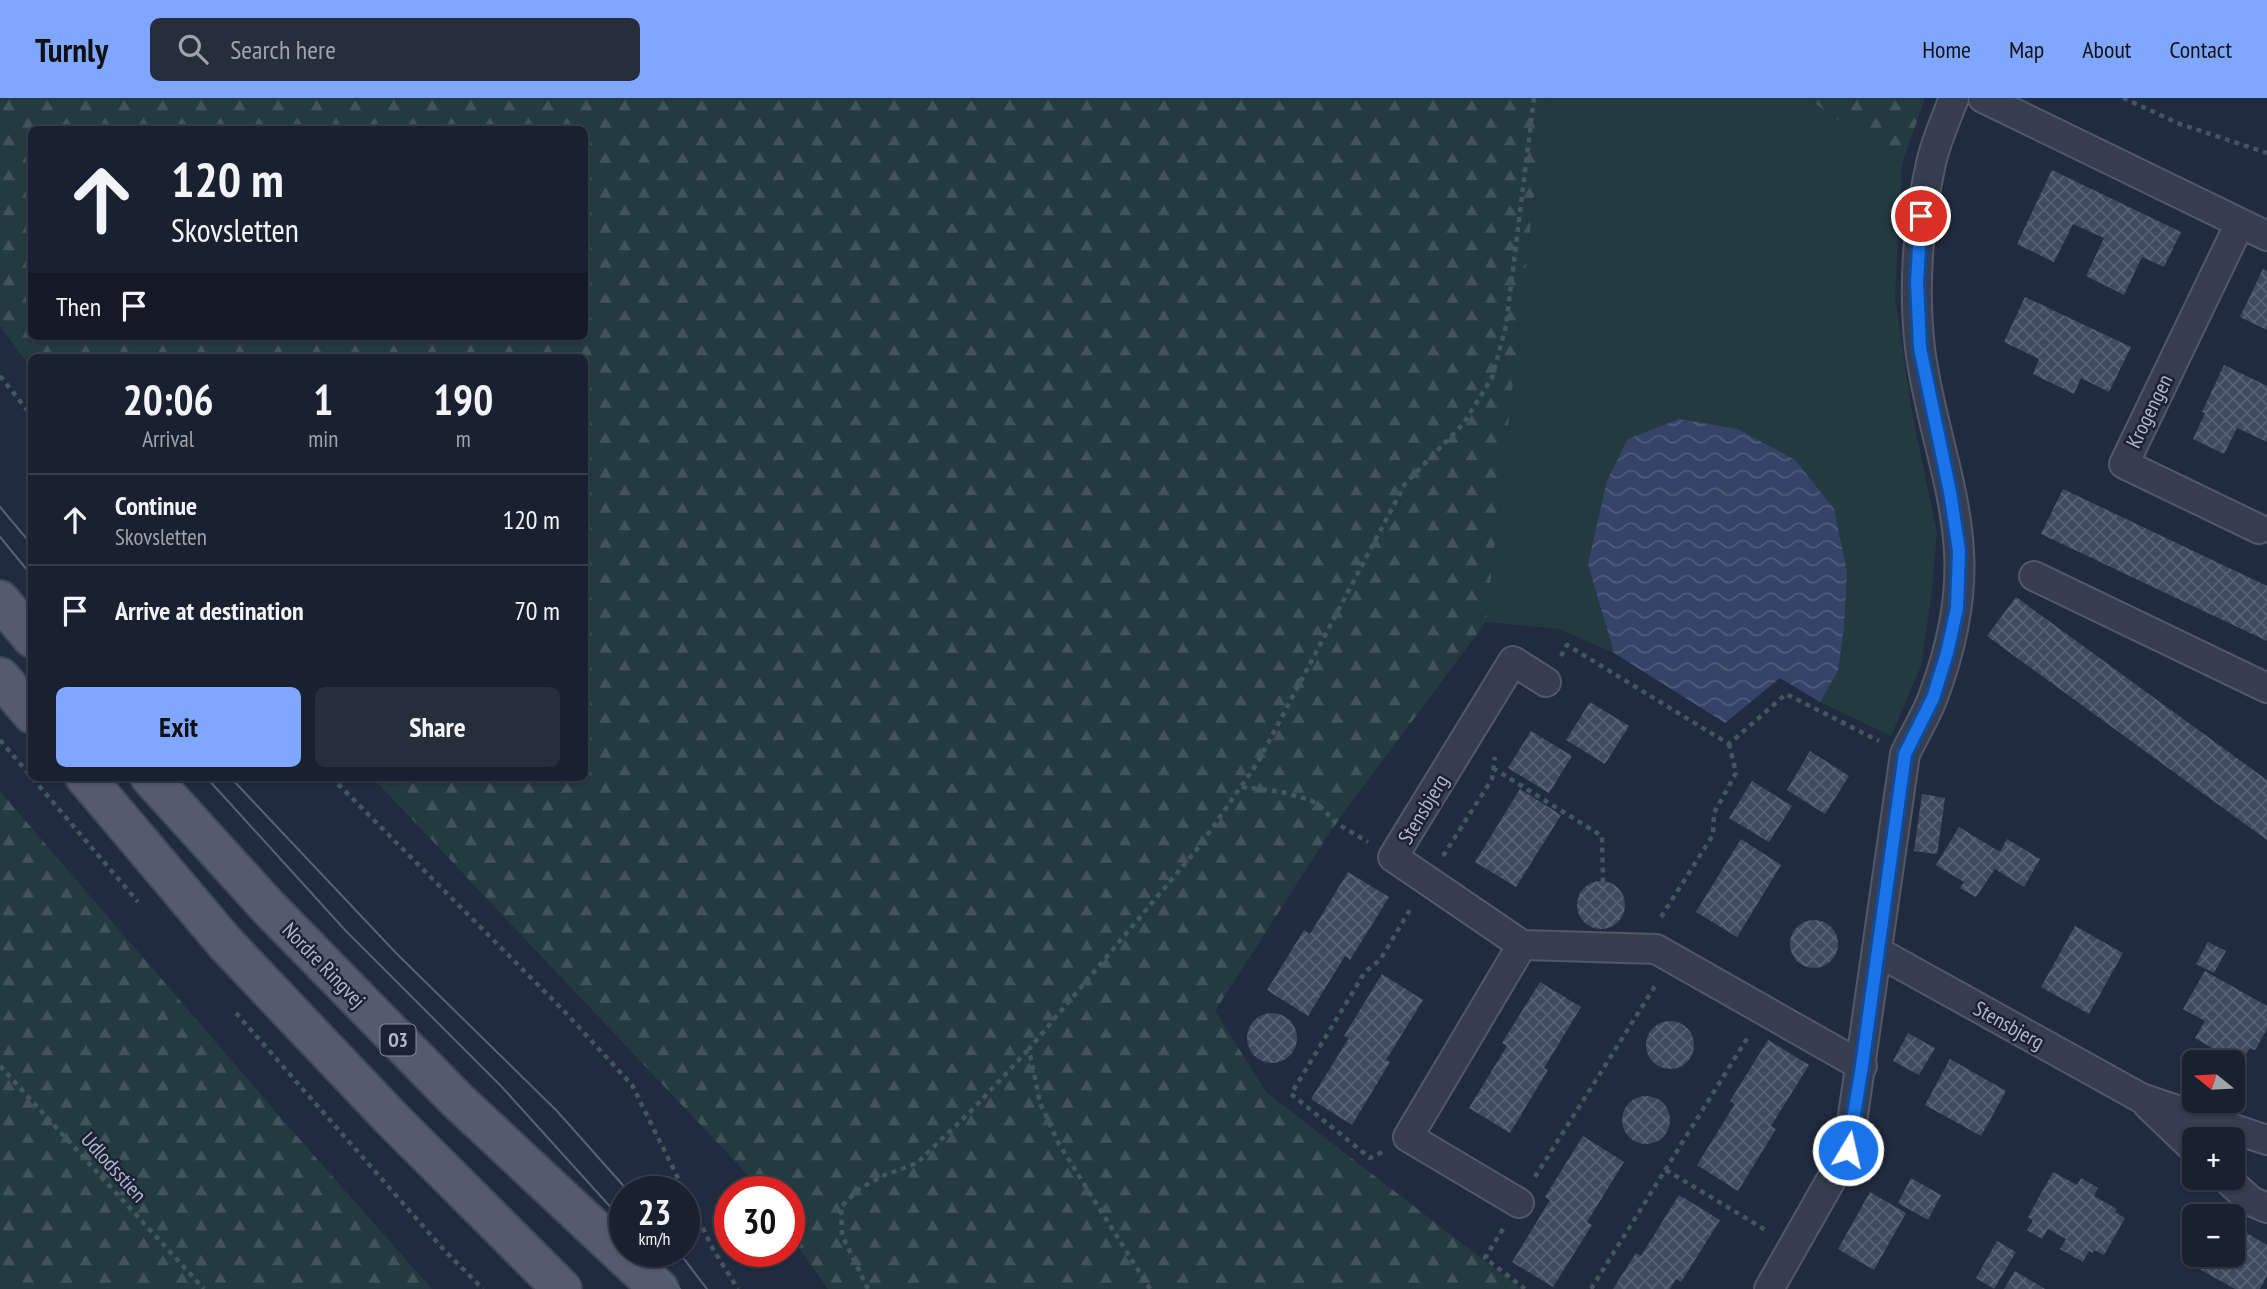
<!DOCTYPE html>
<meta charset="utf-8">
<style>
:root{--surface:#19202f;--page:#262d3b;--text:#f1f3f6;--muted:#9fa3aa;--line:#373e4b;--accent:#80a7ff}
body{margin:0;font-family:"PT Sans Narrow",sans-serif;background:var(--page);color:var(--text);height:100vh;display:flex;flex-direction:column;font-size:26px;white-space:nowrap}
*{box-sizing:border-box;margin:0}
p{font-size:23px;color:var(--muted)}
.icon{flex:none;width:38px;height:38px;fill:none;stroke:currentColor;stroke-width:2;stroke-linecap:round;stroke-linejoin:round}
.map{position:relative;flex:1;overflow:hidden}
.details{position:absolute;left:28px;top:256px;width:560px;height:427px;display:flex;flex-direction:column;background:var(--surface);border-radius:10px;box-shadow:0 2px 5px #0004,0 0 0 2px var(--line)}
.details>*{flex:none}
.banner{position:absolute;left:28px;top:28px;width:560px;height:214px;border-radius:10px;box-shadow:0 2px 5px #0004,0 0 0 2px var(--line);background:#19202f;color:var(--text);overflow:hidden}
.needle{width:46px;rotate:288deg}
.buttons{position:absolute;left:2182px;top:952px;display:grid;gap:14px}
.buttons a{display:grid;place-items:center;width:63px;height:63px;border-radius:10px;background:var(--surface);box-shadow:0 2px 5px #0004,0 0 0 2px var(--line);font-size:35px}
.speed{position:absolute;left:609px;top:1078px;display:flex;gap:14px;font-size:35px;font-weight:700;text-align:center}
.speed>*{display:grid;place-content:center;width:91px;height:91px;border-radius:50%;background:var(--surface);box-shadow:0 2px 5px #0004,0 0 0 2px var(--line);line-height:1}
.speed small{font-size:18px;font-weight:400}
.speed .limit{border:10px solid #d22;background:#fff;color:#111}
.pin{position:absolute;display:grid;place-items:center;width:60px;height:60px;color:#fff;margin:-30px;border:4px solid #fff;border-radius:50%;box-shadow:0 2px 7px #0007}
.me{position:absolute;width:77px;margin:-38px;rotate:9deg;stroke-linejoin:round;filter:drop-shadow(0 0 5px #0008)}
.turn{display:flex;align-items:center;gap:24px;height:147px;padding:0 28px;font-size:32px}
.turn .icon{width:91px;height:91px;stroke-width:2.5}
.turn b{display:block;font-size:49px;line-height:60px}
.then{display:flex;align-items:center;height:66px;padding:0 28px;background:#0003;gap:14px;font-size:26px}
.eta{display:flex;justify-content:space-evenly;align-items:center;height:119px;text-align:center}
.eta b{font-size:42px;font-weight:700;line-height:49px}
.action{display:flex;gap:14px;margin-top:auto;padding:14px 28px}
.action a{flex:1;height:80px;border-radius:10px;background:var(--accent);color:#111;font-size:28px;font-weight:700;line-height:80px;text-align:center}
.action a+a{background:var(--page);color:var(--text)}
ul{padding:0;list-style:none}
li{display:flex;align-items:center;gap:21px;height:91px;padding:0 28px;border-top:2px solid var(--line)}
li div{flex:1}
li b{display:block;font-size:26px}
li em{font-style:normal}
header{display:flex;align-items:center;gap:42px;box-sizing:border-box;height:98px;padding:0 35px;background:var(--accent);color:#111}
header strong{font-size:33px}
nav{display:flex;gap:38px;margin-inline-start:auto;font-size:24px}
.search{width:490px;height:63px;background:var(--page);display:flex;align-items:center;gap:18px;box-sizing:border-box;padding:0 24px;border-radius:10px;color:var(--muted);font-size:26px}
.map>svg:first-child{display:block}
.green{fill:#233a40}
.forest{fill:url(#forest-firs);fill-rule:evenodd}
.water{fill:url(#water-waves)}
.building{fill:url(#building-cross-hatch)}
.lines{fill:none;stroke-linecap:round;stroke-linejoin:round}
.minor-casing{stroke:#505869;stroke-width:32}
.primary-casing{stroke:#3e4657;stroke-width:42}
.path{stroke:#41575d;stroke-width:4.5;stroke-dasharray:5 5;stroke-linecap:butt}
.minor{stroke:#353d4e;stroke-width:28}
.primary{stroke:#535c6f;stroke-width:38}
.tram{stroke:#566176;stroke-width:2}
.route-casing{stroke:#114b97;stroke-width:18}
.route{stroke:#1a73e8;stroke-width:12}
.labels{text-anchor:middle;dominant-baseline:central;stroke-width:5;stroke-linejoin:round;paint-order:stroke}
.shield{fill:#1a2233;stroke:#838b9d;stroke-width:2}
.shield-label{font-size:19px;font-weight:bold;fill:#b0b8ca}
.street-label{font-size:21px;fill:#b0b8ca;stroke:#1a2233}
</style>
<header>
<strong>Turnly</strong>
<div class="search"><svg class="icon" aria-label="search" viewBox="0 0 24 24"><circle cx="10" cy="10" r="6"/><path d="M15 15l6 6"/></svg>Search here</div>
<nav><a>Home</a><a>Map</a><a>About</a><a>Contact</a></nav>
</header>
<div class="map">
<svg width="2267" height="1191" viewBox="0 0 2267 1191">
<defs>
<pattern id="forest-firs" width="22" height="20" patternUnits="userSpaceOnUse" patternTransform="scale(1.75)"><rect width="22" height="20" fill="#233a40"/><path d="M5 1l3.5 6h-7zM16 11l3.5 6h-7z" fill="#40545a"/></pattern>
<pattern id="water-waves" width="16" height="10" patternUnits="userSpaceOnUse" patternTransform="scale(1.75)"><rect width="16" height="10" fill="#334468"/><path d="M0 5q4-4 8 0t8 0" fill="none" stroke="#4e5d7c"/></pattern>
<pattern id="building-cross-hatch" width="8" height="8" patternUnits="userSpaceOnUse" patternTransform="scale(1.75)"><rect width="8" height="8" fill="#3f4a61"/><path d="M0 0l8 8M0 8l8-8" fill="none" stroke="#586276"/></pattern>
</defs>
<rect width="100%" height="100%" fill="#212b3f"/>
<!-- green -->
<path class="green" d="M1545,0H1807L1902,66L1895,199L1913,320L1937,434L1932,493L1921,568L1891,638L1820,604L1838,573L1844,530L1847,474L1588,465L1614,555L1559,531L1486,524Z"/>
<!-- forest -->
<path class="forest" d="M0,0H1545L1486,524L1336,725L1215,913L1267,995L1521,1191H828L789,1136V1094H759L746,1075L372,679H584V259H32L31,270L0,228ZM32,32H584V238H32Z
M1807,0H1925L1902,66Z
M0,693L280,1019L432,1191H0Z"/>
<!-- water -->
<path class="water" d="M1679,321L1738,331L1795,362L1834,411L1847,474L1844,530L1838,573L1820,604L1780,580L1725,625L1614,555L1588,466L1607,383L1628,341Z"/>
<!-- building -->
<path class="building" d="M2052,72L2181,134L2164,169L2142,159L2124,197L2086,178L2104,140L2073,126L2054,164L2017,146Z
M2263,171L2267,173V232L2240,219Z
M2025,199L2131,249L2109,294L2081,280L2074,296L2033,276L2039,261L2004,244Z
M2224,267L2267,288V344L2237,330L2224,356L2193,341L2205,315L2202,314Z
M2063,391L2267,488V543L2041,436Z
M2016,499L2267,682V742L1987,538Z
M1590,604L1629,628L1605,666L1566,642Z
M1531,633L1572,658L1549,695L1508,670Z
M1810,653L1849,678L1825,716L1787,692Z
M1752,683L1792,708L1769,744L1729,720Z
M1520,691L1561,717L1516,789L1475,764Z
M1922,696L1945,700L1937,756L1914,753Z
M1959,729L2000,754L2007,741L2040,761L2024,789L1995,771L1976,799L1960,790L1964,784L1936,767Z
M1741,741L1781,767L1737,839L1696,814Z
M1348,774L1389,799L1350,862L1345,858L1308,918L1267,892L1304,832L1310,836Z
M1577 807a24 24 0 1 1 48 0a24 24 0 1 1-48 0Z
M1790 846a24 24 0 1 1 48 0a24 24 0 1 1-48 0Z
M2075,828L2123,855L2089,916L2041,889Z
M2208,844L2226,853L2214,875L2196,866Z
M2205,873L2267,908V931L2255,952L2250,950L2244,960L2228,951L2224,957L2195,940L2205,923L2183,911Z
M1382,876L1423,902L1386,962L1390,964L1352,1027L1311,1001L1349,940L1344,938Z
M1540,884L1581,909L1544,970L1548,972L1510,1035L1469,1010L1507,948L1502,945Z
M1247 940a25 25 0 1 1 50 0a25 25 0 1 1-50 0Z
M1646 947a24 24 0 1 1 48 0a24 24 0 1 1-48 0Z
M1908,935L1935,950L1919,977L1893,963Z
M1768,942L1809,967L1771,1028L1776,1031L1738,1093L1697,1067L1735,1006L1730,1003Z
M1950,961L2006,993L1981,1038L1925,1007Z
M1622 1022a24 24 0 1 1 48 0a24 24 0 1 1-48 0Z
M1583,1038L1624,1064L1587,1124L1592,1127L1553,1189L1512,1164L1550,1102L1545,1099Z
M2053,1074L2077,1087L2081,1080L2098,1090L2094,1098L2117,1111L2115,1114L2125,1120L2104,1157L2094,1152L2093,1155L2089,1153L2083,1164L2060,1151L2066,1141L2048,1131L2042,1141L2027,1132L2033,1122L2028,1119Z
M1911,1080L1941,1097L1928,1122L1898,1105Z
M1870,1094L1906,1115L1874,1172L1838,1151Z
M1679,1097L1720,1122L1681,1184L1676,1181L1670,1191H1613L1636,1155L1641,1158Z
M2233,1127L2267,1147V1178L2260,1191H2235L2194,1168L2201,1157H2233Z
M1997,1143L2016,1154L1994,1191L1976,1180Z
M2015,1173L2045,1191H2004Z"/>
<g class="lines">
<!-- minor casing -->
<g class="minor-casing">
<path id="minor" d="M1983,0L2267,138
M2240,125L2124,366L2259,431
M2034,478L2267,590
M1546,584L1513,563L1393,759L1522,847L1656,851L1862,968
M1878,854L2141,1000L2267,1042
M2148,1007L2194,1051
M2226,1080L2251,1103L2267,1110
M1519,1105L1408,1039L1522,847
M1769,1191L1848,1052L1905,656C1914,637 1926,618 1933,599C1950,554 1962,502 1959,453C1955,384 1928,318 1920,250C1913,190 1918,124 1931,65C1936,43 1946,21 1954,0"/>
</g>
<!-- primary casing -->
<g class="primary-casing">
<path id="primary" d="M0,502L32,540
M0,579L32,616
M85,679L226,846L391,1020L562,1191
M150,679L268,809L457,1002L659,1191"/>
</g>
<!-- path -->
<path class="path" d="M2123,0L2180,26L2267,55
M0,278L32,318
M1561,558L1567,547L1729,646L1786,596L1879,643
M0,642L138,804
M1493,670L1602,738L1603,784
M331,679L564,913L632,987L713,1151L738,1191
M1242,689L1282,694L1310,702L1320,708L1336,725L1368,744
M1443,758L1492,681L1495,659
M1661,819L1713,737L1714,715L1736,675L1729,646
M236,915L444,1152L483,1191
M0,968L204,1191
M1382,1054L1370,1060L1291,996L1365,874L1380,862L1411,810
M1666,1072L1767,1133
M1535,1079L1657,885
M1503,1131L1485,1160L1525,1191
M868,1191L842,1137L841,1109L859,1091L885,1077L917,1065L972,1012L1029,951
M1150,1191L1059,1046L1040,1005L1029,951L1199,749L1258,664L1405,386L1463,326L1492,280L1506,228L1534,0
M1591,1191L1748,939"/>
<!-- minor -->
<use href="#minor" class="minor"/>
<!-- primary -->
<use href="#primary" class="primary"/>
<!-- tram -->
<path class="tram" d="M0,409L32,447
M0,439L32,478
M206,679L345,832L501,988L625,1125
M230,679L397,856L557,1013L629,1094
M648,1153L680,1191
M678,1153L707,1191"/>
</g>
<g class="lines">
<!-- route casing -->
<g class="route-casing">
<path id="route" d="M1848,1052L1862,968L1905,656L1933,600L1947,555L1957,510L1959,453L1950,394L1920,250L1917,184L1921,118"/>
</g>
<!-- route -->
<use href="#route" class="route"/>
</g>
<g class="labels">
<!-- shield labels -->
<rect class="shield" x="380.5" y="926.5" width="35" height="31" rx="5"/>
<g class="shield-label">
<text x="398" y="942">O3</text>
</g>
<!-- street labels -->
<g class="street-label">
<text transform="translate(2149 313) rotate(-64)">Krogengen</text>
<text transform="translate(1423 711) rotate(-59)">Stensbjerg</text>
<text transform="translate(324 867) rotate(46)">Nordre Ringvej</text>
<text transform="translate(2009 927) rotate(29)">Stensbjerg</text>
<text transform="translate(114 1069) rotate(48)">Udlodsstien</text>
</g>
</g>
</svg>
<div class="buttons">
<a><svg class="needle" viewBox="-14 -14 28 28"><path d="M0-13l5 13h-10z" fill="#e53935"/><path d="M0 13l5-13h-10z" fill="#9fa3aa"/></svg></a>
<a>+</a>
<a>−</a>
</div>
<div class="speed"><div>23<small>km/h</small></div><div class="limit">30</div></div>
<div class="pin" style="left:1921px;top:118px;background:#d93025"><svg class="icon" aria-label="arrive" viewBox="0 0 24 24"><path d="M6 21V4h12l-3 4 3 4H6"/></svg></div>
<svg class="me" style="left:1848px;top:1052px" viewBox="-20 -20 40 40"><circle r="17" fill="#1a73e8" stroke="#fff" stroke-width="3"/><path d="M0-11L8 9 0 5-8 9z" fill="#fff"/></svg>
<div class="banner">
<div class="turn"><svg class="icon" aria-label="ahead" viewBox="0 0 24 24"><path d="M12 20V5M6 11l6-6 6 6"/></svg><div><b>120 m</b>Skovsletten</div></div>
<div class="then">Then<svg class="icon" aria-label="arrive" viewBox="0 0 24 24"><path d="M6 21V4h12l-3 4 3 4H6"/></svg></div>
</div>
<section class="details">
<div class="eta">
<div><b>20:06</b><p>Arrival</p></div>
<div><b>1</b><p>min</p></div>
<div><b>190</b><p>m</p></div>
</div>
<ul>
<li><svg class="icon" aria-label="ahead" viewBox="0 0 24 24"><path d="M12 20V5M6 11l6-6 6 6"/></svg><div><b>Continue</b><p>Skovsletten</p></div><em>120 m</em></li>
<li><svg class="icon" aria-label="arrive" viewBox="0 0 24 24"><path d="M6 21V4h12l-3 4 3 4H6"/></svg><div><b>Arrive at destination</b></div><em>70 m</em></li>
</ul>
<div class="action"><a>Exit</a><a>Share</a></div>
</section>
</div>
